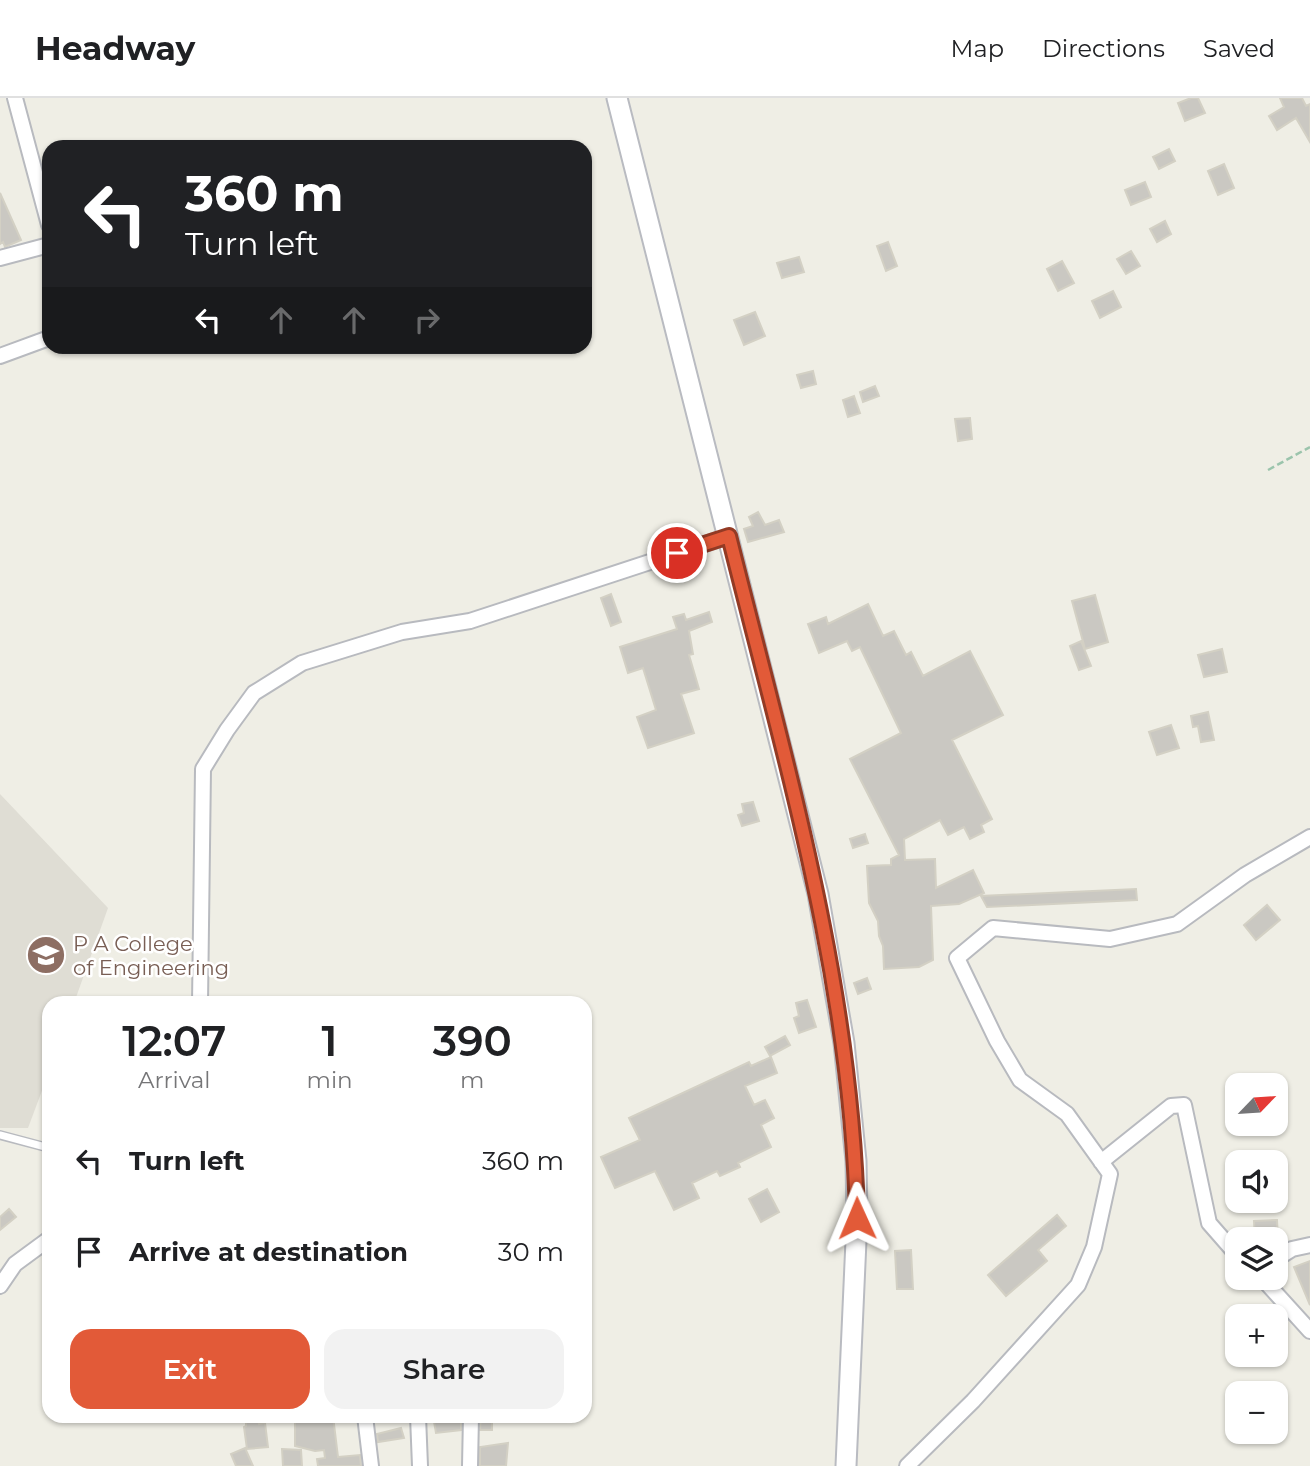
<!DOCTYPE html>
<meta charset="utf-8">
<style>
:root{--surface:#fff;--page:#f2f2f2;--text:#202124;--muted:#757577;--line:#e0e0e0;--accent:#e25a38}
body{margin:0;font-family:Montserrat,sans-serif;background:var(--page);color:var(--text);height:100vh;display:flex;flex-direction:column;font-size:26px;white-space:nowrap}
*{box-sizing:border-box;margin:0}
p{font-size:23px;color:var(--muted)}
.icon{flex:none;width:38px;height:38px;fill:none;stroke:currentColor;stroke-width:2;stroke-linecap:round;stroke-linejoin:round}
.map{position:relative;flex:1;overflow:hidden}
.drawer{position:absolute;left:42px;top:898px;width:550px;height:427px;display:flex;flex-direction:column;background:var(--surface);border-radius:21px;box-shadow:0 2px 5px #0004}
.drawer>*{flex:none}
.guide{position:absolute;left:42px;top:42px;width:550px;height:214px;border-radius:21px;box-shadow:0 2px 5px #0004;background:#202124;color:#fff;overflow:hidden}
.needle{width:46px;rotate:65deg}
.tools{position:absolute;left:1225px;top:975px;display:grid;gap:14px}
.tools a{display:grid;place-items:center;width:63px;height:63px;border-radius:14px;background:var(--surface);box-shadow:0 2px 5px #0004;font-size:35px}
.pin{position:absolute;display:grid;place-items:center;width:60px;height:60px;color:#fff;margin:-30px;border:4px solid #fff;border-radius:50%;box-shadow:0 2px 7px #0007}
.me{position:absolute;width:77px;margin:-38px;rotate:359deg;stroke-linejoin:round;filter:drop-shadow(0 0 5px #0008)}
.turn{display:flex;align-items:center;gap:24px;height:147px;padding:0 28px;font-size:32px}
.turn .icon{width:91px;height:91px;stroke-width:2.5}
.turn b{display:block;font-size:49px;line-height:60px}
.lanes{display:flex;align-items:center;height:66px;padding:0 28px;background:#0003;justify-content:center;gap:35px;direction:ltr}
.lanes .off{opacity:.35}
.eta{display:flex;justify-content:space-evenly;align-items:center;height:119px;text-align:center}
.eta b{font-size:42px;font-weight:600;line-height:49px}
.cta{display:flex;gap:14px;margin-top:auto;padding:14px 28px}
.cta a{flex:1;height:80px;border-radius:21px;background:var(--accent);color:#fff;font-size:28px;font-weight:600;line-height:80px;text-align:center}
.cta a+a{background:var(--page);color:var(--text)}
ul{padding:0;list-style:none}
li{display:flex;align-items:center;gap:21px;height:91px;padding:0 28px}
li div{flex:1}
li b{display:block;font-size:26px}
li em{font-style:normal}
header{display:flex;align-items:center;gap:42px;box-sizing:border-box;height:98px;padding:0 35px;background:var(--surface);border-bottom:2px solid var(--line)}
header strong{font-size:33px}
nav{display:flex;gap:38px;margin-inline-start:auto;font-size:24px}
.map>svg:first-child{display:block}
.education{fill:#dfddd4}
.building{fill:#cac8c2;stroke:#d3d0c4;stroke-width:2}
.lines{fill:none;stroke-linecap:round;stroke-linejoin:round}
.service-casing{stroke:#b8babf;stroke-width:10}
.minor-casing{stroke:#b8babf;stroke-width:18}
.secondary-casing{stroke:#b9bbc1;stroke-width:23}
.path{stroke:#9bc4ac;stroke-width:2.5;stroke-dasharray:7 3.5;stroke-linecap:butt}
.service{stroke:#fff;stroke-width:7}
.minor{stroke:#fff;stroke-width:14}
.secondary{stroke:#fff;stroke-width:19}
.route-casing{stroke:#933a24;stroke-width:18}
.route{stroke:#e25a38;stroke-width:12}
.labels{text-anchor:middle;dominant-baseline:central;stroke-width:5;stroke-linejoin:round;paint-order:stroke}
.education-label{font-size:21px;fill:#785e54;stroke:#fff;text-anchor:start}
</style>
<header>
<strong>Headway</strong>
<nav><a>Map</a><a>Directions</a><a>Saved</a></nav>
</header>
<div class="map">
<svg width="1310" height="1368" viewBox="0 0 1310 1368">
<rect width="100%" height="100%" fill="#efeee5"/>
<!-- education -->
<path class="education" d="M0,696L108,810L74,905H49V974L28,1030H0Z"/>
<!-- building -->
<path class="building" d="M1191,0H1198L1205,15L1185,23L1178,5Z
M1280,0H1302L1306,8L1310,6V44L1296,20L1277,32L1269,18L1284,9Z
M1169,51L1175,63L1159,71L1153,59Z
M1224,66L1234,90L1218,97L1208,73Z
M1145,84L1151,99L1131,107L1125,92Z
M0,95L21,142L5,149L3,144L0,146Z
M1165,123L1171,136L1157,144L1150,131Z
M888,144L897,168L886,173L877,148Z
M1131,153L1140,168L1126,176L1117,161Z
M799,159L804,174L782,180L777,165Z
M1062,163L1074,185L1058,193L1047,171Z
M1113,193L1121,209L1100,220L1092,203Z
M755,214L765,238L744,247L734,222Z
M813,273L816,286L801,290L797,277Z
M875,288L879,298L863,304L860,294Z
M854,298L860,315L848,319L843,302Z
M970,320L972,341L958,343L955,321Z
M758,414L765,427L779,422L784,434L748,444L744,431L753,428L749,419Z
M611,496L621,524L611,528L601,500Z
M1095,497L1108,544L1085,551L1072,503Z
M868,506L883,538L894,533L906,557L911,554L923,578L970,553L1003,617L952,642L992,721L981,727L984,734L970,741L964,729L948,737L940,722L904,741L905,762L935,761L936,790L973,772L984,795L959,806L931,808L933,862L919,869L884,871L883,848L879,838L878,823L869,805L867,768L891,767V761L899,757L850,661L901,635L860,549L852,553L847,543L819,555L808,526L826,519L828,526Z
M709,514L712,524L689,533L693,556L689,557L699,591L681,596L694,635L648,650L637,619L656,612L643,570L628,575L620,549L677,531L673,519L684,516L686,522Z
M1081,543L1091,568L1079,572L1070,548Z
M1222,551L1227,574L1204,579L1198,557Z
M1208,614L1214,642L1201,644L1198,628L1193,629L1191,618Z
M1171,627L1179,650L1157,657L1149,634Z
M753,704L759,723L742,728L738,717L744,715L742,706Z
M865,736L868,745L853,750L850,741Z
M1136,791L1137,802L987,809L981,798Z
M1267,807L1280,822L1256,842L1244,827Z
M867,880L871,891L858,896L854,885Z
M807,902L816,929L799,935L794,920L799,918L796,905Z
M785,938L790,947L770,958L765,949Z
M771,959L777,975L745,988L754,1007L765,1002L774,1020L761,1027L771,1049L738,1065L740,1069L720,1078L717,1073L692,1085L699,1100L674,1112L655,1073L615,1090L601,1059L640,1042L629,1020L749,964L751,968Z
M767,1091L779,1114L761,1124L749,1101Z
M9,1111L16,1119L0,1132V1119Z
M1057,1117L1066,1128L1038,1152L1047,1163L1006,1198L988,1177Z
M1277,1122L1278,1141H1255L1254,1123Z
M911,1152L913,1191H897L895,1153Z
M1310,1163V1207L1294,1169Z
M246,1318H258L259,1326L265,1325L268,1349L247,1351L244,1329L246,1328Z
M295,1318H333L338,1359L360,1357L361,1368H318L317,1361L325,1360L324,1352L315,1353L295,1348Z
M433,1318L461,1319V1332L436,1335Z
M481,1318H492V1332H480Z
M401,1330L404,1340L378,1344L377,1336Z
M508,1345L506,1368H480V1349Z
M245,1350L253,1368H236L231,1356Z
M282,1351L301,1352L302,1368H283Z"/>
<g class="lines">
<!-- service casing -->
<g class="service-casing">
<path id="service" d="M0,1037L49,1050"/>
</g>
<!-- minor casing -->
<g class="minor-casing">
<path id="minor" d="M15,0L49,127
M0,160L49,147
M0,258L49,240
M200,905L203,671L227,632L254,595L302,565L402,534L470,523L729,438
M1101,1064L1171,1008L1184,1007L1209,1125L1237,1157
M1276,1161L1292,1151L1310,1147
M1262,1180L1310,1233
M0,1188L15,1166L49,1141
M365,1318L371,1368
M418,1318L420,1368
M470,1368L471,1318
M907,1368L973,1303L1078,1187L1094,1149L1110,1076L1067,1016L1020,982L997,943L957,860L993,830L1110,841L1177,826L1245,777L1310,739"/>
</g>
<!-- secondary casing -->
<g class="secondary-casing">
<path id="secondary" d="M617,0L818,796L844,945L856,1063L857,1120L846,1368"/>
</g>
<!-- path -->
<path class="path" d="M1268,372L1310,349"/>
<!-- service -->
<use href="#service" class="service"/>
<!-- minor -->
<use href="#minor" class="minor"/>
<!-- secondary -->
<use href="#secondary" class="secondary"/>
</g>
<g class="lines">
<!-- route casing -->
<g class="route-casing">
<path id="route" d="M677,455L729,438C785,663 852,886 857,1120"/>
</g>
<!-- route -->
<use href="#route" class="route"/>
</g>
<!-- icons -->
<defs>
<g id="university-disc" transform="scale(2.0125)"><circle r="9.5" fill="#8d6e63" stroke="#fff"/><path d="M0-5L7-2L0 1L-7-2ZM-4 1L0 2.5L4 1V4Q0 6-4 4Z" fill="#fff"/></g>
</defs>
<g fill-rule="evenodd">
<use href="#university-disc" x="46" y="857"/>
</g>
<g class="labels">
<!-- education labels -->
<g class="education-label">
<text x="73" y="845">P A College<tspan x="73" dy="24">of Engineering</tspan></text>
</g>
</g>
</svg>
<div class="tools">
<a><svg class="needle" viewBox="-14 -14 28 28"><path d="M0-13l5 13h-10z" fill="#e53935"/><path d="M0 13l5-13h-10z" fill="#757577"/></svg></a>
<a><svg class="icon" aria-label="sound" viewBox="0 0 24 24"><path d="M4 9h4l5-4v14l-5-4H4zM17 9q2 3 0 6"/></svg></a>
<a><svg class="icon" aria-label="layers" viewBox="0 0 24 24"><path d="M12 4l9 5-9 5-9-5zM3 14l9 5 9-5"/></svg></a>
<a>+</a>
<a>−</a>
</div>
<div class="pin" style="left:677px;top:455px;background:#d93025"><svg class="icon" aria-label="arrive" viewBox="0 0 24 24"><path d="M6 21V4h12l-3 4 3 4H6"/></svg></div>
<svg class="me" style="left:857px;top:1120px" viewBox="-20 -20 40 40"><path d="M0-17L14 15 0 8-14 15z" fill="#e25a38" stroke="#fff" stroke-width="4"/></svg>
<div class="guide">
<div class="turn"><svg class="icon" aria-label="left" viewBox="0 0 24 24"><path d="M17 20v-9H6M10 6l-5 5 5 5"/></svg><div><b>360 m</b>Turn left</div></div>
<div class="lanes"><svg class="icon" aria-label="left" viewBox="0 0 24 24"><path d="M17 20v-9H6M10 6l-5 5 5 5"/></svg><svg class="icon off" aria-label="ahead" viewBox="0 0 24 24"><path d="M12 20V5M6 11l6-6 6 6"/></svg><svg class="icon off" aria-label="ahead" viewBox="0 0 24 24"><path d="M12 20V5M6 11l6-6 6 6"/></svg><svg class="icon off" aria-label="right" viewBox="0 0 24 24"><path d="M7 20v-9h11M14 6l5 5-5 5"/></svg></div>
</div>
<section class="drawer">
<div class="eta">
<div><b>12:07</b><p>Arrival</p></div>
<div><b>1</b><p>min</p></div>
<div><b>390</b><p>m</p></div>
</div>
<ul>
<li><svg class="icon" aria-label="left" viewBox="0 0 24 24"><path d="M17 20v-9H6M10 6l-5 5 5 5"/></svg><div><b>Turn left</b></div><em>360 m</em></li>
<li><svg class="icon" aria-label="arrive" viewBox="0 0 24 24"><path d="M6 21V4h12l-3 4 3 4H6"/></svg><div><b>Arrive at destination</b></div><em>30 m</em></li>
</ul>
<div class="cta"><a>Exit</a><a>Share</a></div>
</section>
</div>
